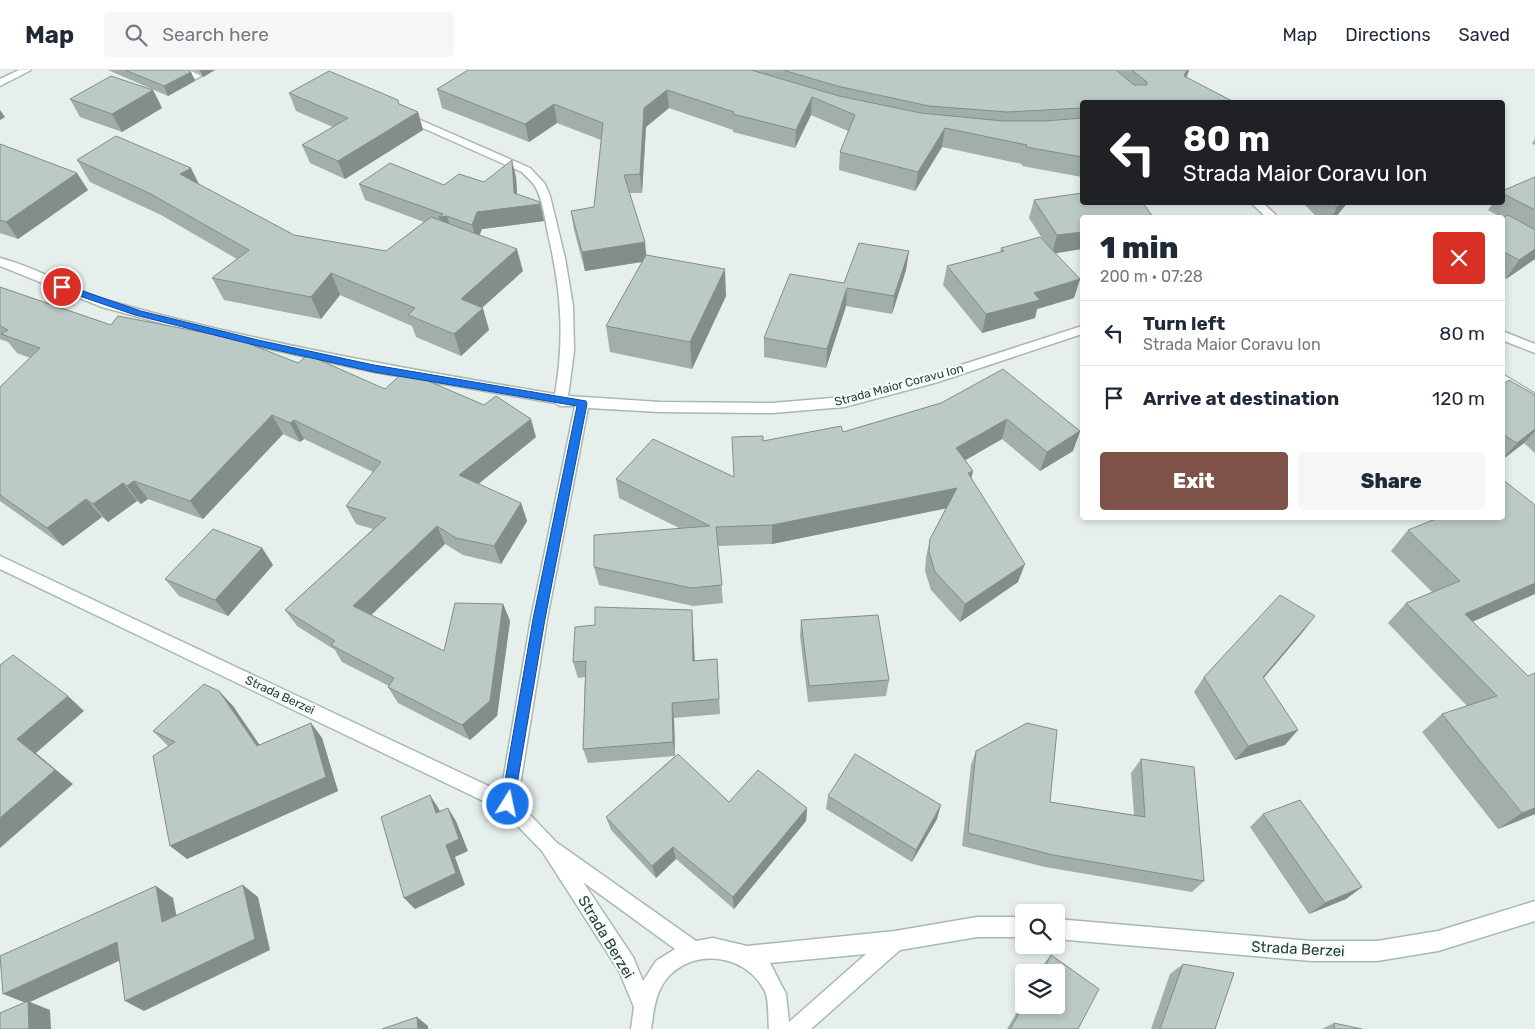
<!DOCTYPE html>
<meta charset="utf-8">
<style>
:root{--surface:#fff;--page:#f6f6f7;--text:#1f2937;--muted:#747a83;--line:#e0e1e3;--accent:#7f5249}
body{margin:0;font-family:Rubik,sans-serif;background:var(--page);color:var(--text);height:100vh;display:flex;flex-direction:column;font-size:19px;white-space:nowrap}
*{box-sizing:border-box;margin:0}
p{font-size:16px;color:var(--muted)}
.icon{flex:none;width:28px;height:28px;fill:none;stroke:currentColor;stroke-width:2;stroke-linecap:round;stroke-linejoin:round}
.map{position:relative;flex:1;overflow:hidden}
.side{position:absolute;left:1080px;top:145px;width:425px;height:305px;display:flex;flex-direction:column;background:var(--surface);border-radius:5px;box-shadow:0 2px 8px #0003}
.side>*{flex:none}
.hud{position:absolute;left:1080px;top:30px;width:425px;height:105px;border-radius:5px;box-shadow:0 2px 8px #0003;background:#202124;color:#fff;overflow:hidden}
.tools{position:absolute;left:1015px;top:834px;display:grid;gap:10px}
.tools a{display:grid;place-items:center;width:50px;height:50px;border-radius:5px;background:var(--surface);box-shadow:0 2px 8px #0003;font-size:25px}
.pin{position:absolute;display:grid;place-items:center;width:42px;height:42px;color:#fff;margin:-21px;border:2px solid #fff;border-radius:50%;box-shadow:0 1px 5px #0007}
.me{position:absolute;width:55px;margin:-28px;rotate:10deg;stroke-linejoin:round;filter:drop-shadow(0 0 4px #0008)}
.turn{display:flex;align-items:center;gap:18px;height:105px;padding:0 20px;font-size:22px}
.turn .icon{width:65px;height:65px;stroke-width:2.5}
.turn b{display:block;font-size:35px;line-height:42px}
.round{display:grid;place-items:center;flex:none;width:52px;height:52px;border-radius:5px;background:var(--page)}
.head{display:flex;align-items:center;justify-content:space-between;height:85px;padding:0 20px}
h1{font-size:30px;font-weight:800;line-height:38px}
.button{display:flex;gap:10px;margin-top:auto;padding:10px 20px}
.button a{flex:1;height:58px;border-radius:5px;background:var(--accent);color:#fff;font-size:20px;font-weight:800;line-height:58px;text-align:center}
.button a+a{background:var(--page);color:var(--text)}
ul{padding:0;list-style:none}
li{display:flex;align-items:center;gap:15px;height:65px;padding:0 20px;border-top:1px solid var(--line)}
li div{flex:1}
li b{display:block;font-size:19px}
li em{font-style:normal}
header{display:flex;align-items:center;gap:30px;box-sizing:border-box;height:70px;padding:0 25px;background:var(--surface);border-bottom:1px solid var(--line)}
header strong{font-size:24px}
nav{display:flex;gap:28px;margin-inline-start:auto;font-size:18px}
.search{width:350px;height:45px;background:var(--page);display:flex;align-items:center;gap:12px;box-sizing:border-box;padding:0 18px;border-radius:5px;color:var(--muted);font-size:19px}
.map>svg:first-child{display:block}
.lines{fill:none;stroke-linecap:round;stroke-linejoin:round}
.street-casing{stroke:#a8b8b2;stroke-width:3}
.secondary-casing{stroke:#a4bbb3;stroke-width:3}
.street{fill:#fff;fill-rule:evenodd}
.secondary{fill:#fff;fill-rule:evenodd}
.wall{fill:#a1aea9}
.shaded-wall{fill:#838d89}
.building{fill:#bbcac4;stroke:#838d89}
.route{fill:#1a73e8;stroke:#114b97}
.labels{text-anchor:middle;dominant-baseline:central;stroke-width:4.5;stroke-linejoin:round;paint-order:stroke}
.street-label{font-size:12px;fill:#24423a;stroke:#f7fbf9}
.near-street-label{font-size:15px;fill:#24423a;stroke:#f7fbf9}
</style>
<header>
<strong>Map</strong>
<div class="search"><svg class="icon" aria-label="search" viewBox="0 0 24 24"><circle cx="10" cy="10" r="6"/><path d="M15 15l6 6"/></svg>Search here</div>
<nav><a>Map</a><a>Directions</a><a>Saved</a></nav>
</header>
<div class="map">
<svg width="1535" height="959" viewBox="0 0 1535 959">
<rect width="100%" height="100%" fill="#e6efeb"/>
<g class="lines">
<!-- street casing -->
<g class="street-casing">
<path id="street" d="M19,0H31L0,16V9Z
M175,0H189L201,6L196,9Z
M409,45L530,98L545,114L550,126L565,188L573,236L574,281L568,326L660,332L772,333L844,327L930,305L1082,256V264L938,312L844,337L772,343L660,342L588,338L547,549L517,734L514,740L508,743L502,740L499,734L531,549L575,336H560L555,333L374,302L197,263L102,237L0,196V188C39,198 74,221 113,232C258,273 406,299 555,324C565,267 561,220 548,164C545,149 543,130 535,116C532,111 526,107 522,102L405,50V46Z
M1502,261L1535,274V283L1502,270Z"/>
</g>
<!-- secondary casing -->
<g class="secondary-casing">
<path id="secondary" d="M1250,132H1262L1279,148H1267Z
M1502,304L1535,324V336L1502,315Z
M0,486L514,728L556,772L696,871L713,868L747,876L895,861L977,847H1024V867H977L900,880L811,959H769C768,949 769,934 766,924C751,887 699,876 670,905C655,920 654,940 651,959H631L634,937L619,901L542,781L502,740L0,499ZM583,812L675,879L656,891L643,911L633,887ZM866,884L789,952L786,924L770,893Z
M1535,831V851L1438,881L1377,891H1312L1056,869V849L1312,871H1377L1438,861Z"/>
</g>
<!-- street -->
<use href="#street" class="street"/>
<!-- secondary -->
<use href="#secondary" class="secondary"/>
</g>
<!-- wall -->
<path class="wall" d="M108,0H188L191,2L195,11L168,26Z
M193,0H215L203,7L201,4Z
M468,0H1189L1187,7L1082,32V107L1022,96V94L942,77L915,121L839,100L840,82L848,61L811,45L795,78L733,62V60L669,38L646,57L642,123H630L646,185L726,226L692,299L610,282L606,256L642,192L585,201L574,160L571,141L594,137L601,70L557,53L529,72L442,38L437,19Z
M153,20L162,38L122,62L80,47L70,29Z
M289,23L399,34L418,42L423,60L345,109L310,93L302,75L333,57L296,41Z
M1535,68V75L1532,74Z
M0,74L88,120L18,169L0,163Z
M77,90L199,115L294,165L386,181L424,152L365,130L359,114L444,115L484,112L516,107L517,124L540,132L544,151L482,159L479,165L523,201L482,238L489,260L461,286L416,267L412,256L340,225L321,249L224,230L212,208L237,189L161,145L90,112Z
M1535,107V189L1506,209L1502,207V148L1488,140L1494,132H1502V121Z
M1082,123L1055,183L1080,209L1074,228L1037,239L1035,248L982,263L943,215L947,196L1000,182L1001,178L1045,173L1029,148L1034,130Z
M1302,132H1348L1335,148H1318Z
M909,181L906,200L892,244L846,236L826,298L764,287V268L844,213Z
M0,217L111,255L298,293L385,319L536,367L478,414L521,433L527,451L501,494L463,485L445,474L371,545L444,581L503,534L510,551L497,646L470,670L398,633L388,617L389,616L342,592L335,580L297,556L285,540L373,459L356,454L346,436L373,402L304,369L300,372L283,364L203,449L148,429L141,434L137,431L108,452L102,447L63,476L0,431V317L30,288L17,283L8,272L0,269Z
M1502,315L1535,325V383L1524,373L1502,390Z
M941,333L1080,361L1073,381L1040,401L1002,369L965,390L973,401L971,409L1018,512L960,552L931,520L925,501L926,487L930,469L946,438L772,474L718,476L723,533L693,536L599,515L594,497L679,458L619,428L616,409L734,407L763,371L843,362Z
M1502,448L1472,552L1528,606L1535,744L1498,759L1422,662L1442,644L1467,636L1388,553L1406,533L1432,522L1391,481L1408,460Z
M262,478L273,495L228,546L179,526L165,509Z
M801,550L889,610L886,626L808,632L800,566Z
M693,556L695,591L717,589L720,644L674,648L675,686L729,732L807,738L806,751L734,839L676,789L656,808L611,760L606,747L675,686L588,693L583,679L585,607L578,608L573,592Z
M1302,563L1263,608L1285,675L1235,690L1194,622L1204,607Z
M219,621L233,636L259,675L311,653L322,668L338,721L187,789L168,676L153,661Z
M976,681L1050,732L1134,745L1131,703L1141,689L1204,811L1192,822L1045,797L962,776L971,695Z
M828,726L937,749L912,792L826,739Z
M1263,744L1362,817L1346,829L1309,844L1250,757Z
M1051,885L1078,959H1007L1024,930V935L1056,902H1039L1043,895Z
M1183,894L1215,959H1151L1170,904Z
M1334,953L1335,959H1322Z"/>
<!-- shaded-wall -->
<path class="shaded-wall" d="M200,0H215L203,7Z
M1187,0H1189L1187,5L1178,24L1184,6Z
M191,2L195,11L168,26L164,16Z
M153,20L162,38L122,62L112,44Z
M667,20L669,38L646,57L642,123L640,104L644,38Z
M812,27L811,45L795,78L796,60Z
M554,34L557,53L529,72L525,54Z
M0,40L5,47L0,50Z
M418,42L423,60L345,109L338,91Z
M945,58L942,77L915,121L918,102Z
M512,90L516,107L518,137L540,134L544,151L482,159L477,172L472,155L477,142L514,123Z
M191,98L202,120L180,104Z
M77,103L88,120L18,169L6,152Z
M1341,132H1348L1335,148H1332L1337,137Z
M447,146L452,163L444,164L439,147Z
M1082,162V179L1052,184L1057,165Z
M645,172L647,191L585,201L582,182Z
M517,179L523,201L467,251L461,229Z
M1535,179V189L1506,209L1519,190Z
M909,181L906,200L892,244L894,226Z
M725,199L726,226L692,299L690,272Z
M331,203L340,225L321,249L311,227Z
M1080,209L1074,228L1037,239L1035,248L982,263L986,244L1034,223Z
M847,218L846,236L826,298L827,279Z
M483,238L489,260L461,286L454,264Z
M272,345L283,364L203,449L190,431Z
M531,349L536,367L466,424L459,405Z
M1007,349L1002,369L952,398L956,378Z
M294,350L304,369L300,372L290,353Z
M1535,359V361L1524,373L1502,390L1517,373Z
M1080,361L1073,381L1040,401L1047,382Z
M973,401L968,421V403Z
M134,411L148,429L141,434L127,416Z
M123,413L137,431L108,452L93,434Z
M957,418L953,437L772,474V455Z
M86,429L102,447L63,476L47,458Z
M521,433L527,451L501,494L494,476Z
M437,456L445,474L363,553L353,536Z
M262,478L273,495L228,546L215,530Z
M1025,494L1018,512L960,552L965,534Z
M1535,513V524L1445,564L1465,544Z
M503,534L510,551L497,646L470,670L462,655Z
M692,540L693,556L695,607L693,591Z
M1315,546L1302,563L1251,623L1263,607Z
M219,621L233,636L270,690L257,676Z
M68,626L84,641L36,683L73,714L0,778V748L17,669Z
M672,633L674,648L675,686L673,672Z
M311,653L322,668L338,721L187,789L170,776Z
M1298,660L1285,675L1235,690L1248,676Z
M430,725L439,739L445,756L436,743Z
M941,735L937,749L912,792L916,780Z
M448,738L456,751L468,781L455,787L465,815L415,839L404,828L446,775Z
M807,738L806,751L734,839L733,827Z
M1535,738V744L1498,759L1522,743Z
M673,777L676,789L656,808L652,796Z
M243,815L258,827L270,880L144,941L125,931Z
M156,816L173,828L180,863L162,852Z
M1362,817L1346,829L1309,844L1325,833Z
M117,872L136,883L30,932L50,940L51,959H29L26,933L3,924Z
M417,947L428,956V959H418Z"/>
<!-- building -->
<path class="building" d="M125,0H188L191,2L164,16Z
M468,0H751L839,26L921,43L1003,51H1045L1082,48V87L1026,77L1027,75L945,58L918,102L840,82L855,45L812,27L796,60L733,44L734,42L667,20L644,38L640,104L624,105L645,172L582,182L571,141L594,137L603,53L554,34L525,54L437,19Z
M783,0H1116L1134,15H1147V12L1132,0H1187L1184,6L1234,32H1082V38L1007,42L929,36L837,16Z
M329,1L398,30L399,34L418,42L338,91L302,75L348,48L289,23Z
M111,6L153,20L112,44L70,29Z
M116,66L191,98L180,104L294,165L386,181L431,147L517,179L461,229L483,238L454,264L408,245L415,238L331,203L311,227L212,208L249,180L149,123L77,90Z
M0,74L77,103L6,152L0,150Z
M512,90L514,123L540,132V134L477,142L472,155L447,146L439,147L443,144L359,114L390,93L444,115L459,104L484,112Z
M1535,107V140L1502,123V121Z
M1082,123V132H1142L1154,148H1082V162L1057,165L1034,130Z
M1332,132H1341L1337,137Z
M1508,145L1535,160V179L1519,190L1502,181V148Z
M1040,167L1080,209L1034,223L1040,230L986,244L947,196L1004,181L1001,178Z
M859,173L909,181L894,226L847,218L827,279L764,268L790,204L844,213Z
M646,185L725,199L690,272L606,256Z
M0,217L111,255L118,246L237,269L298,293L308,285L385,319L405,301L484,335L496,326L531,349L459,405L521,433L494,476L456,468L437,456L353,536L444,581L455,533L503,534L490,631L462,655L388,617L394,608L331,575L335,571L285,540L386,448L346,436L381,392L294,350L290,353L272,345L190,431L134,411L127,416L123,413L93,434L86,429L47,458L0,425V317L40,278L1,264L8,260L0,256Z
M1003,299L1080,361L1047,382L1007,349L956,378L973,401L968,403L1025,494L965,534L935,502L929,482L930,469L957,418L772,455L716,457L722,515L691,518L594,497V465L710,456L616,409L653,369L734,407L732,367L763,366V371L841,356L843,362L941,333Z
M1509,310L1535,325V359L1517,373L1502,364V315Z
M1502,409L1535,435V513L1465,544L1528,606L1535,603V738L1522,743L1442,644L1497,626L1406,533L1460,511L1408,460L1438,448H1502Z
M213,459L262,478L215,530L165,509Z
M1280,525L1315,546L1263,607L1298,660L1248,676L1204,607Z
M595,537L692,540L693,591L717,589L719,629L672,633L673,672L583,679L586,591L573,592L575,557L595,555Z
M878,545L889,610L809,616L801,550Z
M13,585L68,626L17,669L55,700L0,748V595Z
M204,614L219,621L257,676L311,653L326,707L170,776L153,686L175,672L153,661Z
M1027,653L1057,660L1050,732L1145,747L1141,689L1194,697L1204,811L1053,785L968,763L976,681Z
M678,684L729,732L758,700L807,738L733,827L673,777L652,796L606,747Z
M855,684L941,735L916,780L828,726Z
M430,725L436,743L448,738L459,769L446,775L456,803L404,828L381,747Z
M1300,730L1362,817L1325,833L1263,744Z
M243,815L255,869L125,931L117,872L3,924L0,886L156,816L162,852Z
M1051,885L1099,919L1078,959H1010L1024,935H1056V902H1042Z
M1183,894L1234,903L1215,959H1160Z
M28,931L29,959H0V943Z
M417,947L418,959H382Z
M1334,953L1362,959H1335Z"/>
<!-- route -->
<path class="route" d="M62,214L141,241L258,270L374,295L586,331L587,334L545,549L513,738L508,740L503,738L501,734L533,549L577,336L374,302L258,276L135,245L59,219L57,217Z"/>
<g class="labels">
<!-- street labels -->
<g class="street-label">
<text transform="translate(899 315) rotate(-15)">Strada Maior Coravu Ion</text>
<text transform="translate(280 625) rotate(25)">Strada Berzei</text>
</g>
<!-- near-street labels -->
<g class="near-street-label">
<text transform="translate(606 867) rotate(59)">Strada Berzei</text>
<text transform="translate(1298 879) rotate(3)">Strada Berzei</text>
</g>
</g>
</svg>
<div class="tools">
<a><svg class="icon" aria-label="search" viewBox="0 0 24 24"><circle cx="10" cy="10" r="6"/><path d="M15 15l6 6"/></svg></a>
<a><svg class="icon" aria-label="layers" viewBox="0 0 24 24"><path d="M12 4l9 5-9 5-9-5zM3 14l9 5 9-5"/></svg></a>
</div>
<div class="pin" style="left:62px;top:217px;background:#d93025"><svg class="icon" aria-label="arrive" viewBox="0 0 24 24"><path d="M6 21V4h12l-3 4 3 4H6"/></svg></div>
<svg class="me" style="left:508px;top:734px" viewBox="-20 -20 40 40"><circle r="17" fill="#1a73e8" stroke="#fff" stroke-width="3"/><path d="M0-11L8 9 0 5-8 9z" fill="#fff"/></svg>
<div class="hud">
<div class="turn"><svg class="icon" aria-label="left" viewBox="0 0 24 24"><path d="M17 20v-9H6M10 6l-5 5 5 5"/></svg><div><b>80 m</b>Strada Maior Coravu Ion</div></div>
</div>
<section class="side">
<div class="head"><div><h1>1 min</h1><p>200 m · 07:28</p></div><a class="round" style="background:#d93025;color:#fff"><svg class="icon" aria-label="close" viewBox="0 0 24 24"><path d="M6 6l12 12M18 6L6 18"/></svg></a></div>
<ul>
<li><svg class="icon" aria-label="left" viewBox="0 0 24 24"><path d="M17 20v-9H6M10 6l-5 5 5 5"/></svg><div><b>Turn left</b><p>Strada Maior Coravu Ion</p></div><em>80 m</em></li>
<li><svg class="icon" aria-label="arrive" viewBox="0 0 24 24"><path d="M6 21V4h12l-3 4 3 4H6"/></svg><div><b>Arrive at destination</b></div><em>120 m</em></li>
</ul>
<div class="button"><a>Exit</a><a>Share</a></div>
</section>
</div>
